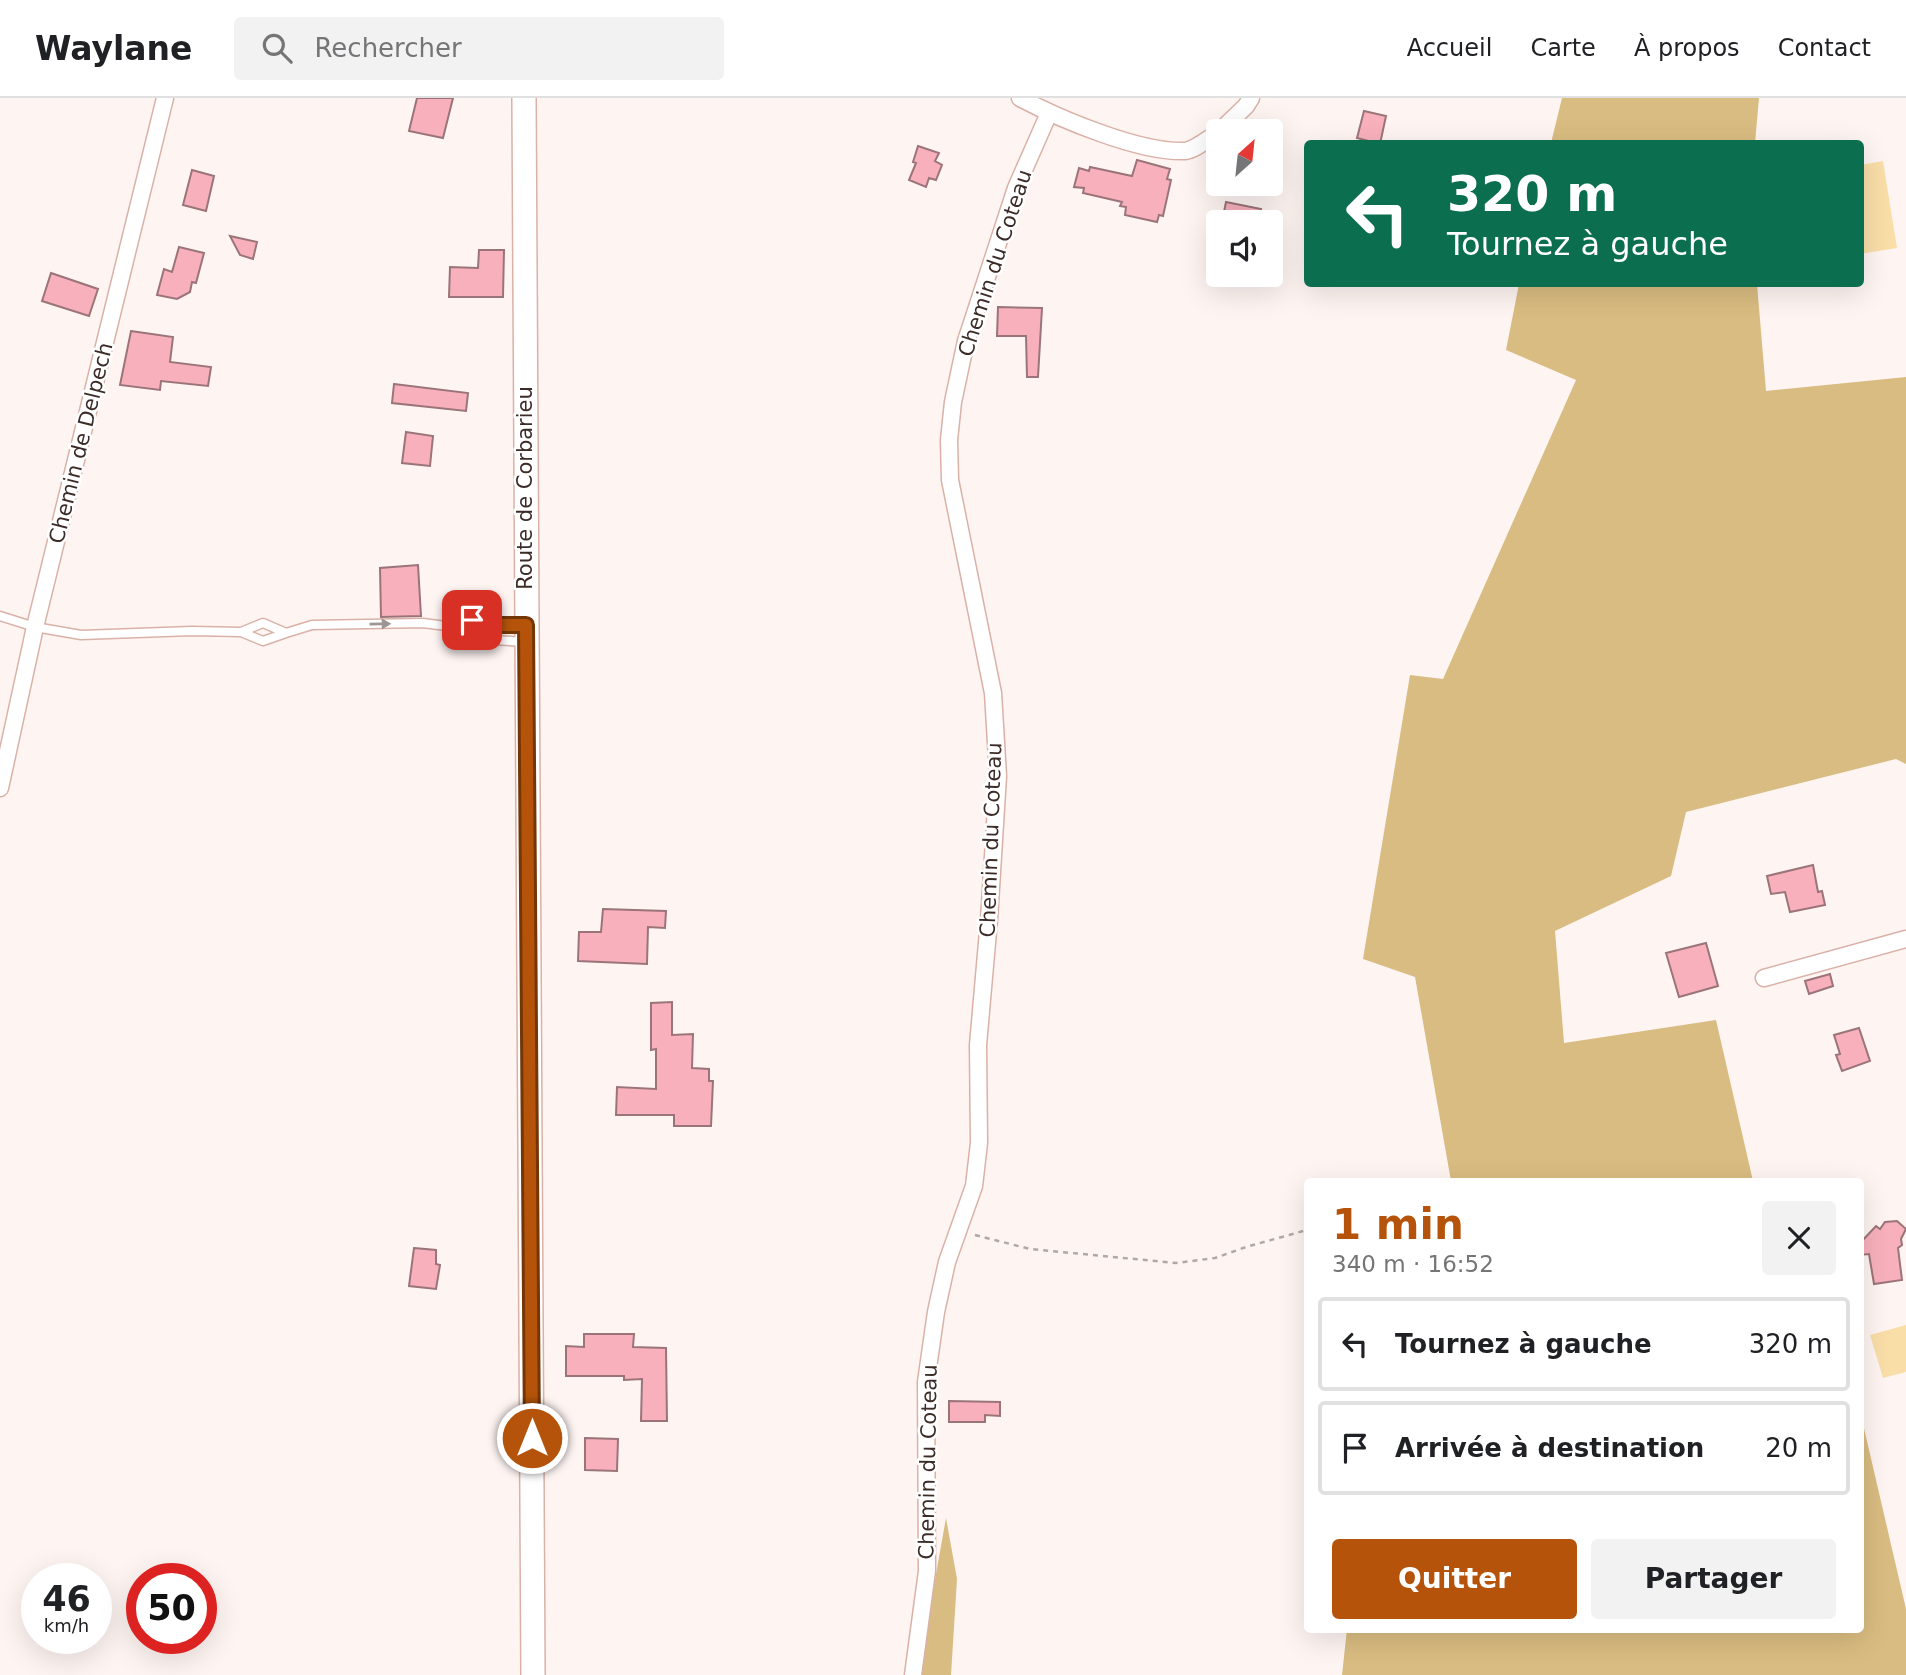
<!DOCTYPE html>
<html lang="fr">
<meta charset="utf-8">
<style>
:root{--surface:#fff;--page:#f2f2f2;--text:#202124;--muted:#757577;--line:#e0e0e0;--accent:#b45309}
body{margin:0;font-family:"DejaVu Sans",sans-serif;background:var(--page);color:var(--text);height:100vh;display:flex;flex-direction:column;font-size:26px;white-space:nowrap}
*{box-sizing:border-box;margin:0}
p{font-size:23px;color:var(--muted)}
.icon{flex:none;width:38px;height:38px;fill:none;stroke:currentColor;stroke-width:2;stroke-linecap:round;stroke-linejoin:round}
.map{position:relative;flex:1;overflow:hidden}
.panel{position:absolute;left:1304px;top:1080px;width:560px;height:455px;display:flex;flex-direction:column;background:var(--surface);border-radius:7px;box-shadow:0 7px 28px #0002}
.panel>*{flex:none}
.top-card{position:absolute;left:1304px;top:42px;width:560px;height:147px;border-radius:7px;box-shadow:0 7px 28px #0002;background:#0b6e4f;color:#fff;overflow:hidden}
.needle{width:46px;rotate:27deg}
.tools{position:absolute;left:1206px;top:21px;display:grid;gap:14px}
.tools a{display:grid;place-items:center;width:77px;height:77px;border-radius:7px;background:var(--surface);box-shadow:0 7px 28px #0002;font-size:35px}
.speed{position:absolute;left:21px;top:1465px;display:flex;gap:14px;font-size:35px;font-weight:700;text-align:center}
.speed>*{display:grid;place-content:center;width:91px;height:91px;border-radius:50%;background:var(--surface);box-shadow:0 7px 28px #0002;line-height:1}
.speed small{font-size:18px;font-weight:400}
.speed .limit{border:10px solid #d22;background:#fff;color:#111}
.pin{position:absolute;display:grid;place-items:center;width:60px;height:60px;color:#fff;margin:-30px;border-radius:14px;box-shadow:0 4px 10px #0006}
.me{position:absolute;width:77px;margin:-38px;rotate:0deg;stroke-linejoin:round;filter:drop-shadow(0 0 5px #0008)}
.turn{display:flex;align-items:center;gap:24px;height:147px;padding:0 28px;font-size:32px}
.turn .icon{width:91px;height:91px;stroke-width:2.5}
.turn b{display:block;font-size:49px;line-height:60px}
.round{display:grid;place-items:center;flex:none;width:74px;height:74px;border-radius:7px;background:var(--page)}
.overview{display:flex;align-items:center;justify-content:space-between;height:119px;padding:0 28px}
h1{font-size:42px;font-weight:700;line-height:52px;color:var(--accent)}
.cta{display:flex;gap:14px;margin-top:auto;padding:14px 28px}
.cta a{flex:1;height:80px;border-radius:7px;background:var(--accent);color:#fff;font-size:28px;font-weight:700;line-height:80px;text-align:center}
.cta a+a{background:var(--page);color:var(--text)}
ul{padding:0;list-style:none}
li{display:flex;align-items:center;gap:21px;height:94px;margin:0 14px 10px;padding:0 14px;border:4px solid var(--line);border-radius:7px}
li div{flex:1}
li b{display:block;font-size:26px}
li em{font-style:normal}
header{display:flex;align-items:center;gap:42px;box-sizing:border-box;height:98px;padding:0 35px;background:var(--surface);border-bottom:2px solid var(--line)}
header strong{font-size:33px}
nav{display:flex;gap:38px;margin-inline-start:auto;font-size:24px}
.search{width:490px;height:63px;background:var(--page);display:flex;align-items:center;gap:18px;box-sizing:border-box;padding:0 24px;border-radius:7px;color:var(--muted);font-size:26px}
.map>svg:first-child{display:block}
.green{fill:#f9dea8}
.forest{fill:#d9bc81}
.building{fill:#f8b1bc;stroke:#9b7479;stroke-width:2}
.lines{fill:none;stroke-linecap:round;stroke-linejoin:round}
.lane-casing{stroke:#dab1a7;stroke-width:11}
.street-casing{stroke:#dab1a7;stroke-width:19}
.secondary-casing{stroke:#dab1a7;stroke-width:26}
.path{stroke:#b3a7a4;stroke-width:2.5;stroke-dasharray:5 5;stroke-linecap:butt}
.lane{stroke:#fff;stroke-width:8}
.street{stroke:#fff;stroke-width:16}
.secondary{stroke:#fff;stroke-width:23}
.oneway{fill:#9e9694}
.route-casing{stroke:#753606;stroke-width:18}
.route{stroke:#b45309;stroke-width:12}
.labels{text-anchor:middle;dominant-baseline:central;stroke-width:5;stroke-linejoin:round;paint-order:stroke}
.street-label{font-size:21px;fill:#3c2c28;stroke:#fff}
</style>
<header>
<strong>Waylane</strong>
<div class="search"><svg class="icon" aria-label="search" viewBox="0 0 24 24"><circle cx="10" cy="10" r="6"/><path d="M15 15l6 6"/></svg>Rechercher</div>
<nav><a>Accueil</a><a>Carte</a><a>À propos</a><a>Contact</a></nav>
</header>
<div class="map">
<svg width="1906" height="1577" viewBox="0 0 1906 1577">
<rect width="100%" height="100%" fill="#fef5f3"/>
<!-- green -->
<path class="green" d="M1883,63L1897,150L1860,156V67Z
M1906,1227V1274L1883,1280L1870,1237Z"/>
<!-- forest -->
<path class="forest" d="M1562,0H1759L1755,45H1551Z
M1519,186H1757L1766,293L1906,279V666L1896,661L1686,714L1671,778L1555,833L1564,945L1716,922L1753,1083H1451L1415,879L1363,861L1410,577L1443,581L1576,282L1506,252Z
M1860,1313L1906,1511V1577H1342L1347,1531H1860Z
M946,1420L957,1481L951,1577H918Z"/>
<!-- building -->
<path class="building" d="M417,0H453L443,40L409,33Z
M1364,13L1386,18L1380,46L1357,40Z
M918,48L939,55L935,63L942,67L936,82L929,80L926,89L909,82L916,65L913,64Z
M1137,62L1170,71L1167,81L1171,82L1163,118L1159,117L1157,124L1125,117L1126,109L1120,108L1122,104L1083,95L1084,90L1074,89L1079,70L1089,73L1090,69L1132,78Z
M192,72L214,78L206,113L183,107Z
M1226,104L1261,111L1258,124H1222Z
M230,138L257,144L253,161L240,157Z
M179,149L204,155L196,185L192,184L190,194L177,201L157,197L164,171L172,174Z
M479,152H504L503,199H449L450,169L478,170Z
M51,175L98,191L89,218L42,203Z
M998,209L1042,210L1038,279H1027L1026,238H997Z
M131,233L173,239L170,264L211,269L208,288L161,283L160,292L120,287Z
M394,286L468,295L466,313L392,305Z
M406,334L433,338L430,368L402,365Z
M418,467L421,518L381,519L380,470Z
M1813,767L1818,794L1822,793L1825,807L1790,814L1785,794L1771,796L1767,778Z
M603,811L666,813L665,830L648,829L647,866L578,863L579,834H601Z
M1706,845L1718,888L1679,899L1666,855Z
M1830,876L1833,888L1809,896L1805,883Z
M672,904V937L693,936L692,970L709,971V983H713L711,1028H674V1017H616L617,989L656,991V951L651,952V905Z
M1859,930L1870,963L1842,973L1836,957L1840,956L1834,937Z
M1897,1123L1906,1131L1901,1141L1902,1147L1898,1150L1902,1182L1874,1186L1869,1156L1860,1157V1145L1876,1128L1880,1131L1885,1124Z
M414,1150L436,1152V1166L440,1167L436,1191L409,1188Z
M584,1236H634L633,1249L666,1250L667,1323H641L642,1281L624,1282V1278H566V1248L584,1249Z
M949,1303L1000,1304V1318L985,1317V1324H949Z
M585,1340L618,1341L617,1373L585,1372Z"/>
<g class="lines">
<!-- lane casing -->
<g class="lane-casing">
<path id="lane" d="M0,518L35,529L81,537L192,533L241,534L263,525L286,535L312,527L423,525L446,528L469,536L494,542L526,544
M472,522L494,527H523
M241,534L263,543L286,535"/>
</g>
<!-- street casing -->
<g class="street-casing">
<path id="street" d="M1020,0C1060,21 1140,55 1185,53C1195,52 1209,40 1218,35
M1220,33L1246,8L1251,0
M0,690L35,529L165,0
M1764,880L1906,841
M913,1577L927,1473L926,1284L936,1214L947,1164L974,1088L979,1045L978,947L989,822L998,678L993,595L950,382L949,342L953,304L966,243L1016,90L1049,15"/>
</g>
<!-- secondary casing -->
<g class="secondary-casing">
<path id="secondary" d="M524,0L533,1577"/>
</g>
<!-- path -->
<path class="path" d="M975,1137L1030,1151L1176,1165L1215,1160L1246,1149L1307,1132"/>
<!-- lane -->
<use href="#lane" class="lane"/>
<!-- street -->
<use href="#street" class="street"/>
<!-- secondary -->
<use href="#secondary" class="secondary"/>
</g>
<!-- one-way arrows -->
<defs><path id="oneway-solid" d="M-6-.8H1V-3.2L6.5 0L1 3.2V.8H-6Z" transform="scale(1.75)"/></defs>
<use class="oneway" href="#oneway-solid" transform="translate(380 526) rotate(-1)"/>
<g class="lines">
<!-- route casing -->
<g class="route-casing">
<path id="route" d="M472,522L494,527H526L532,1340"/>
</g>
<!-- route -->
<use href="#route" class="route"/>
</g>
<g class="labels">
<!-- street labels -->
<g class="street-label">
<text transform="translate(995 165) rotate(-72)">Chemin du Coteau</text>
<text transform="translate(81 345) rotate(-76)">Chemin de Delpech</text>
<text transform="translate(525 390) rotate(-90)">Route de Corbarieu</text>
<text transform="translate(991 742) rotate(-88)">Chemin du Coteau</text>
<text transform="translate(928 1364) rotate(-89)">Chemin du Coteau</text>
</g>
</g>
</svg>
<div class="tools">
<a><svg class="needle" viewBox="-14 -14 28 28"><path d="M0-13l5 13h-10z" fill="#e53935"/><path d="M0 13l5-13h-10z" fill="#757577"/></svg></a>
<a><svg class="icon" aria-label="sound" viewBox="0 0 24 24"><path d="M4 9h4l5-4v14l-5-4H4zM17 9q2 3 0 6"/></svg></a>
</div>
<div class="speed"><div>46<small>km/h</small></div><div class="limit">50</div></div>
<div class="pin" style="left:472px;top:522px;background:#d93025"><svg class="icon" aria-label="arrive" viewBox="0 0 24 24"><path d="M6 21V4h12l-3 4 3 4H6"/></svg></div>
<svg class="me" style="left:532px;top:1340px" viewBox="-20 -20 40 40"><circle r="17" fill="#b45309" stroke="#fff" stroke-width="3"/><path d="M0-11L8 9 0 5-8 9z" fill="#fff"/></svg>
<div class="top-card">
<div class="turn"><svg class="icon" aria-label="left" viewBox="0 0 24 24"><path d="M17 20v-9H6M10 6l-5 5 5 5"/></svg><div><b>320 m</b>Tournez à gauche</div></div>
</div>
<section class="panel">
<div class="overview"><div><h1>1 min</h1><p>340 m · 16:52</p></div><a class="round"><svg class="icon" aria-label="close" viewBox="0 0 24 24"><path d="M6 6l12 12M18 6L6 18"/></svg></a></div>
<ul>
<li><svg class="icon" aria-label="left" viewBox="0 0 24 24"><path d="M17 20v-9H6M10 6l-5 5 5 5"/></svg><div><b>Tournez à gauche</b></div><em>320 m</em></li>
<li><svg class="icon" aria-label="arrive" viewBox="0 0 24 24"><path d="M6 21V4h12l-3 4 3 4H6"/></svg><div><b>Arrivée à destination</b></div><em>20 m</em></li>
</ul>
<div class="cta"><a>Quitter</a><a>Partager</a></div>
</section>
</div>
